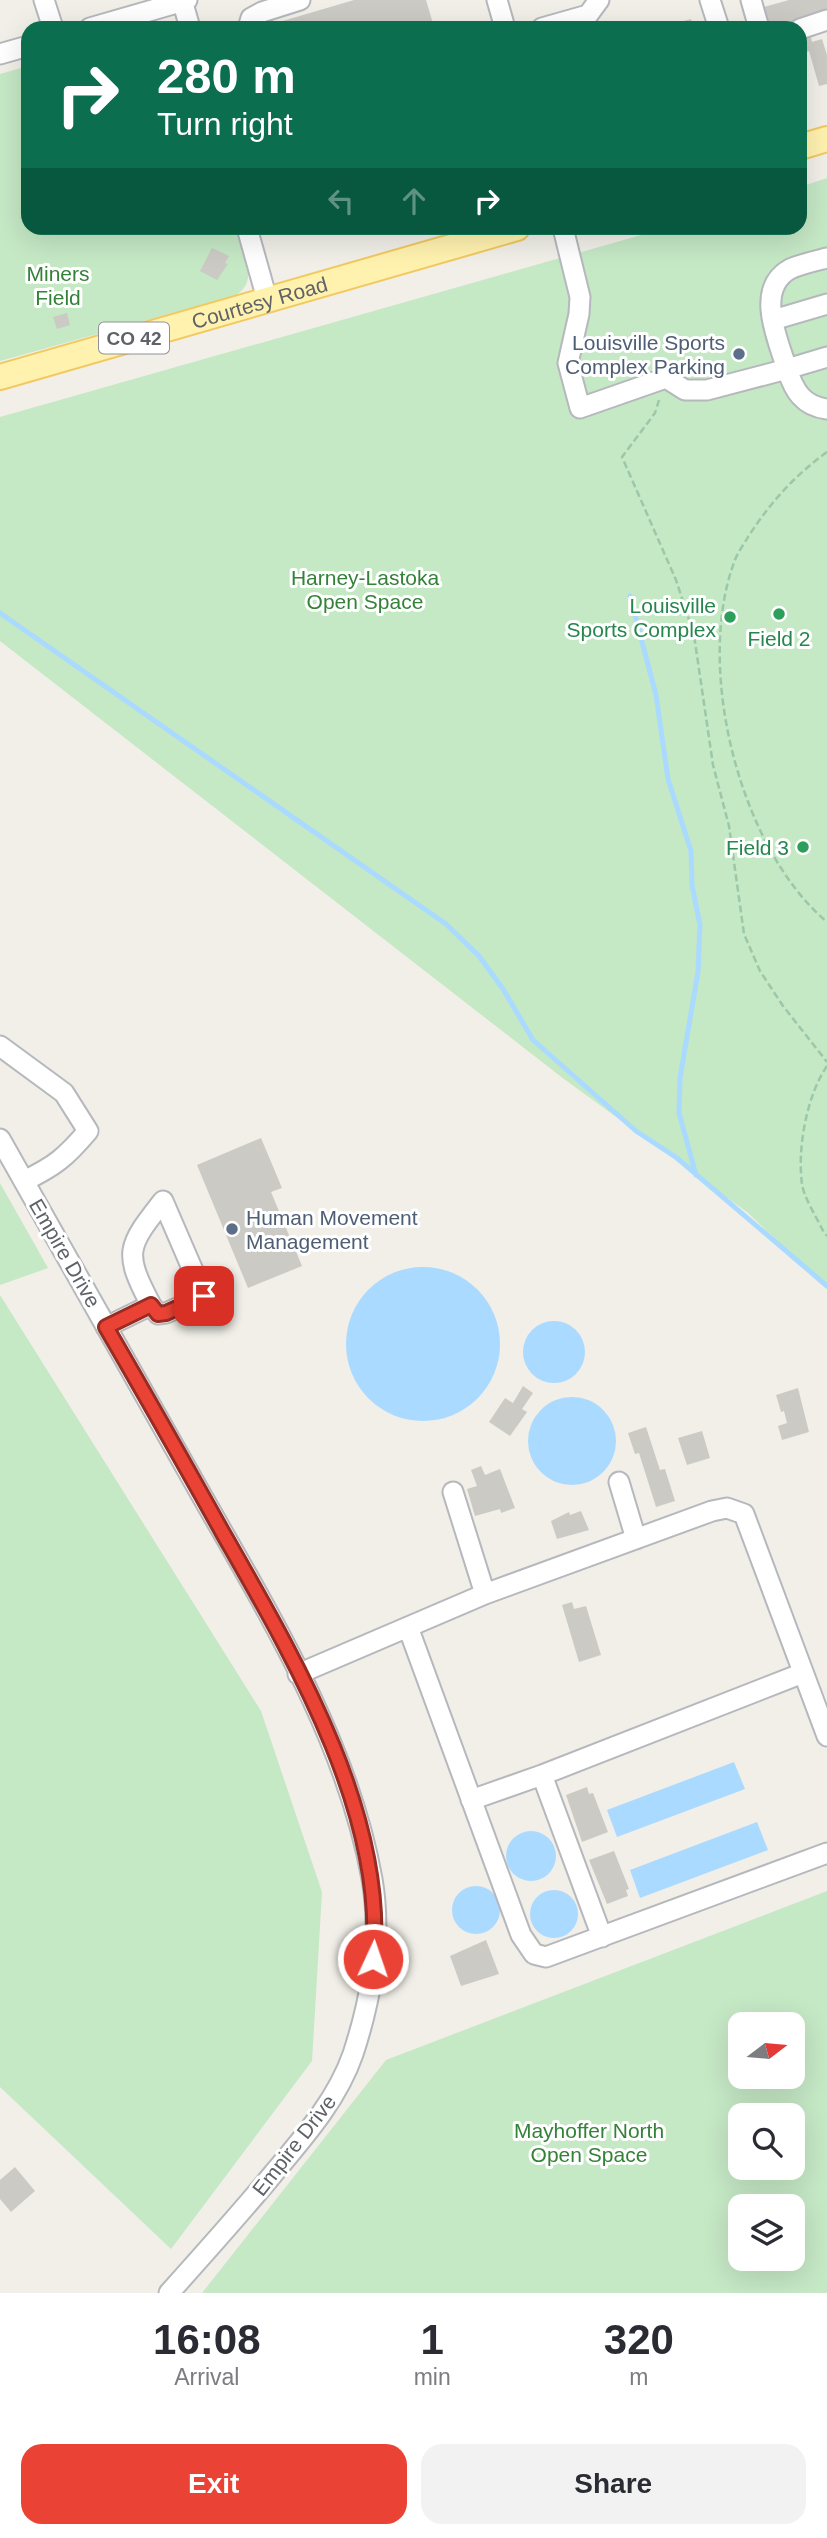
<!DOCTYPE html>
<style>
:root{--surface:#fff;--page:#f2f2f3;--text:#2b2b33;--muted:#7c7c81;--accent:#ea4335}
body{margin:0;font-family:Helvetica,sans-serif;background:var(--page);color:var(--text);height:100vh;display:flex;flex-direction:column;font-size:26px;white-space:nowrap}
*{box-sizing:border-box;margin:0}
p{font-size:23px;color:var(--muted)}
.icon{flex:none;width:38px;height:38px;fill:none;stroke:currentColor;stroke-width:2;stroke-linecap:round;stroke-linejoin:round}
.map{position:relative;height:2293px;overflow:hidden}
.drawer{display:flex;flex-direction:column;background:var(--surface);flex:1}
.drawer>*{flex:none}
.top-card{position:absolute;left:21px;top:21px;width:786px;height:214px;border-radius:21px;box-shadow:0 7px 28px #0002;background:#0b6e4f;color:#fff;overflow:hidden}
.needle{width:46px;rotate:74deg}
.fabs{position:absolute;left:728px;top:2012px;display:grid;gap:14px}
.fabs a{display:grid;place-items:center;width:77px;height:77px;border-radius:14px;background:var(--surface);box-shadow:0 7px 28px #0002;font-size:35px}
.pin{position:absolute;display:grid;place-items:center;width:60px;height:60px;color:#fff;margin:-30px;border-radius:14px;box-shadow:0 4px 10px #0006}
.me{position:absolute;width:77px;margin:-38px;rotate:3deg;stroke-linejoin:round;filter:drop-shadow(0 0 5px #0008)}
.turn{display:flex;align-items:center;gap:24px;height:147px;padding:0 21px;font-size:32px}
.turn .icon{width:91px;height:91px;stroke-width:2.5}
.turn b{display:block;font-size:49px;line-height:60px}
.lanes{display:flex;align-items:center;height:66px;padding:0 21px;background:#0003;justify-content:center;gap:35px;direction:ltr}
.lanes .off{opacity:.35}
.eta{display:flex;justify-content:space-evenly;align-items:center;height:119px;text-align:center}
.eta b{font-size:42px;font-weight:600;line-height:49px}
.action{display:flex;gap:14px;margin-top:auto;padding:14px 21px}
.action a{flex:1;height:80px;border-radius:21px;background:var(--accent);color:#fff;font-size:28px;font-weight:600;line-height:80px;text-align:center}
.action a+a{background:var(--page);color:var(--text)}
.map>svg:first-child{display:block}
.green{fill:#c5e8c5;fill-rule:evenodd}
.water{fill:#aadaff}
.lines{fill:none;stroke-linecap:round;stroke-linejoin:round}
.stream{stroke:#aadaff;stroke-width:5}
.building{fill:#cccac5}
.minor-casing{stroke:#b5b8bc;stroke-width:23}
.major-casing{stroke:#f2c960;stroke-width:28}
.path{stroke:#9cc7a9;stroke-width:2.5;stroke-dasharray:7 3.5;stroke-linecap:butt}
.minor{stroke:#fff;stroke-width:19}
.major{stroke:#fff2af;stroke-width:24}
.route-casing{stroke:#982c22;stroke-width:18}
.route{stroke:#ea4335;stroke-width:12}
.service-dot{fill:#5c6f8a;stroke:#fff;stroke-width:2.5}
.leisure-dot{fill:#2e9e5b;stroke:#fff;stroke-width:2.5}
.labels{text-anchor:middle;dominant-baseline:central;stroke-width:6;stroke-linejoin:round;paint-order:stroke}
.shield{fill:#fff;stroke:#8f9295;stroke-width:2}
.shield-label{font-size:19px;font-weight:bold;fill:#5f6368}
.park-label{font-size:21px;fill:#348238;stroke:#fff}
.street-label{font-size:21px;fill:#5f6368;stroke:#fff}
.service-label{font-size:21px;fill:#4e5e75;stroke:#fff;text-anchor:end}
.leisure-label{font-size:21px;fill:#27864d;stroke:#fff;text-anchor:end}
</style>
<div class="map">
<svg width="827" height="2293" viewBox="0 0 827 2293">
<rect width="100%" height="100%" fill="#f1efe8"/>
<!-- green -->
<path class="green" d="M28,66V228H237C243,251 261,282 234,296L0,361V74Z
M827,178V1289L747,1212L564,1079L0,641V417L666,228H800V187Z
M0,1183L48,1268L0,1285Z
M0,1295L261,1711L322,1892L312,2061L171,2249L0,2087Z
M827,1891V2293H202L386,2060ZM740,2025H793V2077H740ZM740,2116H793V2168H740ZM740,2207H793V2259H740Z"/>
<!-- water -->
<path class="water" d="M346 1344a77 77 0 1 1 154 0a77 77 0 1 1-154 0Z
M523 1352a31 31 0 1 1 62 0a31 31 0 1 1-62 0Z
M528 1441a44 44 0 1 1 88 0a44 44 0 1 1-88 0Z
M734,1762L745,1789L617,1837L607,1810Z
M757,1822L768,1850L640,1898L630,1870Z
M506 1856a25 25 0 1 1 50 0a25 25 0 1 1-50 0Z
M452 1910a24 24 0 1 1 48 0a24 24 0 1 1-48 0Z
M530 1914a24 24 0 1 1 48 0a24 24 0 1 1-48 0Z"/>
<g class="lines">
<!-- stream -->
<path class="stream" d="M630,596L656,695L668,779L691,851L692,885L700,925L698,972L680,1078L679,1113L696,1175
M0,613L446,924L479,956L503,989L533,1040L636,1131L677,1158L827,1286"/>
</g>
<!-- building -->
<path class="building" d="M354,0H426L434,27L267,28L269,25Z
M789,0H827V14L778,28H766L760,8Z
M691,19L694,28H662V27Z
M810,34L812,42L822,39L827,55V84L819,86L809,51L800,54V37Z
M212,248L229,256L225,263L228,264L217,280L200,271Z
M67,313L70,325L57,329L53,317Z
M261,1138L282,1188L271,1192L302,1266L248,1288L197,1165Z
M523,1386L533,1393L522,1409L527,1412L510,1436L489,1422L505,1398L513,1403Z
M798,1388L809,1432L782,1440L778,1426L787,1423L784,1411L781,1412L776,1395Z
M646,1427L660,1470L665,1469L675,1501L656,1507L639,1453L635,1454L628,1433Z
M702,1431L710,1458L687,1465L678,1438Z
M481,1466L485,1475L500,1469L515,1508L501,1513L500,1509L475,1516L467,1489L477,1486L471,1470Z
M581,1511L589,1530L557,1539L551,1521L569,1512L570,1515Z
M572,1602L574,1609L586,1606L601,1655L579,1662L562,1605Z
M587,1787L589,1794L593,1793L608,1832L582,1842L566,1795Z
M614,1851L629,1889L626,1890L628,1896L607,1904L589,1860Z
M486,1940L499,1974L461,1986L450,1956Z
M15,2167L35,2191L11,2212L0,2199V2180Z"/>
<g class="lines">
<!-- minor casing -->
<g class="minor-casing">
<path id="minor" d="M44,0L53,28
M182,0L190,28
M497,0L505,28
M710,0L719,28
M751,0L759,28
M90,28L187,0
M248,28L251,18L262,12L300,0
M542,28L588,15L599,0
M800,29L827,20
M0,54L28,46
M247,228L267,299
M563,228L580,297L579,314L568,363L580,408L666,378L685,390H707L787,369C794,391 803,406 827,409
M827,258C815,261 801,264 790,269C754,289 778,340 787,369L827,357
M773,320L827,304
M0,1046L64,1093L88,1131C66,1157 55,1166 24,1181
M0,1139C66,1256 132,1373 198,1489C267,1611 347,1739 372,1879C382,1936 371,1999 353,2054C337,2100 304,2137 273,2174C239,2215 204,2254 169,2293
M106,1327L151,1305L158,1314L166,1313L204,1296L163,1201C127,1247 123,1252 151,1305
M619,1482L636,1539
M453,1492L485,1594
M408,1627L521,1935L534,1954L546,1957L827,1853
M298,1674L485,1594L712,1511L727,1508L744,1514L827,1736
M542,1775L602,1937
M471,1800L542,1775L803,1673"/>
</g>
<!-- major casing -->
<g class="major-casing">
<g id="major">
<path d="M800,147L827,139"/>
<path id="s1" d="M0,377L517,228"/>
</g>
</g>
<!-- path -->
<path class="path" d="M659,400L655,413L622,457L676,580L694,635L713,765L729,826L744,934L760,971L783,1006L827,1062
M827,452C794,476 770,503 748,537C744,544 738,552 735,560C694,666 739,848 827,922
M827,1066C807,1095 797,1148 802,1184C804,1198 816,1216 822,1229L827,1236"/>
<!-- minor -->
<use href="#minor" class="minor"/>
<!-- major -->
<use href="#major" class="major"/>
</g>
<g class="lines">
<!-- route casing -->
<g class="route-casing">
<path id="route" d="M204,1296L166,1313L158,1314L151,1305L106,1327C146,1396 185,1465 224,1535C293,1656 387,1815 373,1959"/>
</g>
<!-- route -->
<use href="#route" class="route"/>
</g>
<!-- markers -->
<g class="service-dot">
<circle cx="739" cy="354" r="7"/>
<circle cx="232" cy="1229" r="7"/>
</g>
<g class="leisure-dot">
<circle cx="779" cy="614" r="7"/>
<circle cx="730" cy="617" r="7"/>
<circle cx="803" cy="847" r="7"/>
</g>
<g class="labels">
<!-- shield labels -->
<rect class="shield" x="99" y="322.5" width="70" height="31" rx="5"/>
<g class="shield-label">
<text x="134" y="338">CO 42</text>
</g>
<!-- park labels -->
<g class="park-label">
<text x="58" y="273">Miners<tspan x="58" dy="24">Field</tspan></text>
<text x="365" y="577">Harney-Lastoka<tspan x="365" dy="24">Open Space</tspan></text>
<text x="589" y="2130">Mayhoffer North<tspan x="589" dy="24">Open Space</tspan></text>
</g>
<!-- street labels -->
<g class="street-label">
<text stroke="none"><textPath href="#s1" startOffset="270">Courtesy Road</textPath></text>
<text transform="translate(65 1253) rotate(60)">Empire Drive</text>
<text transform="translate(294 2145) rotate(-52)">Empire Drive</text>
</g>
<!-- service labels -->
<g class="service-label">
<text x="725" y="342">Louisville Sports<tspan x="725" dy="24">Complex Parking</tspan></text>
<text x="246" y="1217" text-anchor="start">Human Movement<tspan x="246" dy="24">Management</tspan></text>
</g>
<!-- leisure labels -->
<g class="leisure-label">
<text x="716" y="605">Louisville<tspan x="716" dy="24">Sports Complex</tspan></text>
<text x="779" y="638" text-anchor="middle">Field 2</text>
<text x="789" y="847">Field 3</text>
</g>
</g>
</svg>
<div class="fabs">
<a><svg class="needle" viewBox="-14 -14 28 28"><path d="M0-13l5 13h-10z" fill="#e53935"/><path d="M0 13l5-13h-10z" fill="#7c7c81"/></svg></a>
<a><svg class="icon" aria-label="search" viewBox="0 0 24 24"><circle cx="10" cy="10" r="6"/><path d="M15 15l6 6"/></svg></a>
<a><svg class="icon" aria-label="layers" viewBox="0 0 24 24"><path d="M12 4l9 5-9 5-9-5zM3 14l9 5 9-5"/></svg></a>
</div>
<div class="pin" style="left:204px;top:1296px;background:#d93025"><svg class="icon" aria-label="arrive" viewBox="0 0 24 24"><path d="M6 21V4h12l-3 4 3 4H6"/></svg></div>
<svg class="me" style="left:373px;top:1959px" viewBox="-20 -20 40 40"><circle r="17" fill="#ea4335" stroke="#fff" stroke-width="3"/><path d="M0-11L8 9 0 5-8 9z" fill="#fff"/></svg>
<div class="top-card">
<div class="turn"><svg class="icon" aria-label="right" viewBox="0 0 24 24"><path d="M7 20v-9h11M14 6l5 5-5 5"/></svg><div><b>280 m</b>Turn right</div></div>
<div class="lanes"><svg class="icon off" aria-label="left" viewBox="0 0 24 24"><path d="M17 20v-9H6M10 6l-5 5 5 5"/></svg><svg class="icon off" aria-label="ahead" viewBox="0 0 24 24"><path d="M12 20V5M6 11l6-6 6 6"/></svg><svg class="icon" aria-label="right" viewBox="0 0 24 24"><path d="M7 20v-9h11M14 6l5 5-5 5"/></svg></div>
</div>
</div>
<section class="drawer">
<div class="eta">
<div><b>16:08</b><p>Arrival</p></div>
<div><b>1</b><p>min</p></div>
<div><b>320</b><p>m</p></div>
</div>
<div class="action"><a>Exit</a><a>Share</a></div>
</section>
